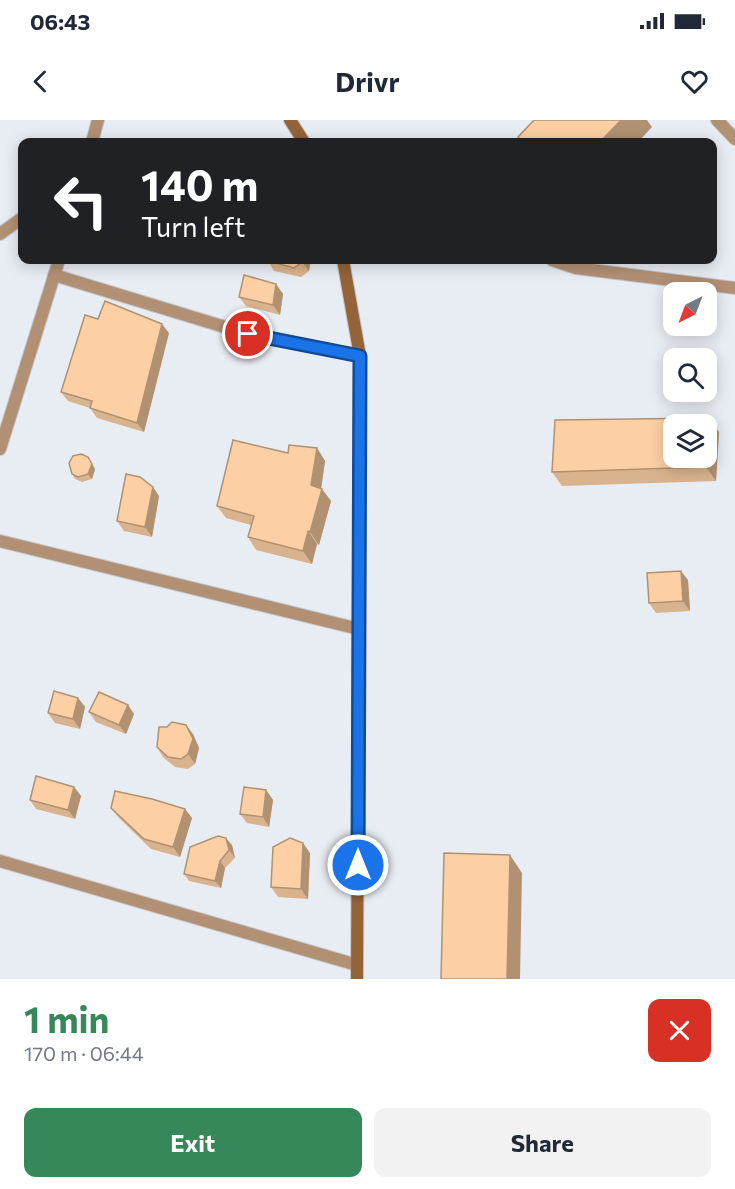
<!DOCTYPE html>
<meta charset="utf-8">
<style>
:root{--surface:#fff;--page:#f2f2f3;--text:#1f2937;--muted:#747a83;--accent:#36885a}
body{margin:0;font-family:Commissioner,sans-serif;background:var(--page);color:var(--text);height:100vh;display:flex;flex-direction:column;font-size:22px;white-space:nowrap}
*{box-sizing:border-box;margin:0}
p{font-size:20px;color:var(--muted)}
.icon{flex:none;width:33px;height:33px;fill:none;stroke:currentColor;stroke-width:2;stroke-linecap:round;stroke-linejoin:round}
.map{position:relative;height:859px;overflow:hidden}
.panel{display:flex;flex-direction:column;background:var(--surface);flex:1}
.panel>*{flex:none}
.top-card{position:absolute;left:18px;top:18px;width:699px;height:126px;border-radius:12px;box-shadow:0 3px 15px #0003;background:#202124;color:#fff;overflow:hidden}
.needle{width:39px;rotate:222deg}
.buttons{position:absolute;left:663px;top:162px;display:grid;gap:12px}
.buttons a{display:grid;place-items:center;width:54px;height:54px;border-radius:12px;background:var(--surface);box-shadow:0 3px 15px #0003;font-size:30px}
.pin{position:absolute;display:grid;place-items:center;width:51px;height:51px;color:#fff;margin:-26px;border:3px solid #fff;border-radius:50%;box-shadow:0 2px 6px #0007}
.me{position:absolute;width:66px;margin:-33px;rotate:0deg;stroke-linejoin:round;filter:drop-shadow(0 0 4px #0008)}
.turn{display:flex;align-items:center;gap:21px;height:126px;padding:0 24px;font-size:27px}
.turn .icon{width:78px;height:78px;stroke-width:2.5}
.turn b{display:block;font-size:42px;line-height:51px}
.round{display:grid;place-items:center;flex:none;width:63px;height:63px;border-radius:12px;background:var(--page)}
.summary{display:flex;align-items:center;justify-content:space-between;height:102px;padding:0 24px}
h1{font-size:36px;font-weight:700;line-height:45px;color:var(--accent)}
.primary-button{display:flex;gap:12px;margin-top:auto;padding:12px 24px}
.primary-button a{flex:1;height:69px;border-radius:12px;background:var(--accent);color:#fff;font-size:24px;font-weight:700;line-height:69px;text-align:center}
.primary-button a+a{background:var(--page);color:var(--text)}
.status{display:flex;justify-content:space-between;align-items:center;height:42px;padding:0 30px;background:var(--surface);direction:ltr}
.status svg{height:16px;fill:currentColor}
header{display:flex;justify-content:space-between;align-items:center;height:78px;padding:0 24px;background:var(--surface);font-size:27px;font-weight:700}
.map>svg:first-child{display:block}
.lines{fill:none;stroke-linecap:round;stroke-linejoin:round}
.lane-casing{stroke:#c4c8cd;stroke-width:14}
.street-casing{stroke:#c4c8cd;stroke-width:14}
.secondary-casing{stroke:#c4c8cd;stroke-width:14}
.lane{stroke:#b29074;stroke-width:12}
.street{stroke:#b29074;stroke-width:12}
.secondary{stroke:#946338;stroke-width:12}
.wall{fill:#d9b38d}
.shaded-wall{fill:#b09273}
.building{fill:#fcd0a4;stroke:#b09273;stroke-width:1.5}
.route-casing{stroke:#114b97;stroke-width:15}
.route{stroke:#1a73e8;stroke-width:10}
</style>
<div class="status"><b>06:43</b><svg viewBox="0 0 49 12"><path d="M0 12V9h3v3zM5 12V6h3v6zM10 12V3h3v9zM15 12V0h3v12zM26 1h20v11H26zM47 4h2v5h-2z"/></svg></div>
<header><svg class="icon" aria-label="back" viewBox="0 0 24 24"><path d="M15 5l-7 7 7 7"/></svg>Drivr<svg class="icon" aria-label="heart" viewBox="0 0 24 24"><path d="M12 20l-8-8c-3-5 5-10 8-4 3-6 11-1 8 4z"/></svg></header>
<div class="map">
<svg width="735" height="859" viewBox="0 0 735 859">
<rect width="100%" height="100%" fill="#e8edf3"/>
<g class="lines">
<!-- lane casing -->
<g class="lane-casing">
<path id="lane" d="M717,0L735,19
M552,140L576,148L735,168"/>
</g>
<!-- street casing -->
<g class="street-casing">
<path id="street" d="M92,22L98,0
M0,114L22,98
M54,155L248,214L360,236
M0,329L59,140
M0,421L359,509
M0,741L357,845"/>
</g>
<!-- secondary casing -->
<g class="secondary-casing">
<path id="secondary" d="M290,0L304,22
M343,140L360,236L357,859"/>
</g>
<!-- lane -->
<use href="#lane" class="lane"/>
<!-- street -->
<use href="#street" class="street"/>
<!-- secondary -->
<use href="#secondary" class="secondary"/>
</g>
<!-- wall -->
<path class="wall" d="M311,140L309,151L301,157L274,151L268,141Z
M276,164L283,174L280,195L246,186L239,177Z
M169,213L144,312L97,298L90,288L68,281L61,272Z
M709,298L719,312L716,361L562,366L552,352Z
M317,328L325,341L321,368L331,381L319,425L317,424L312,444L256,430L248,417L251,405L226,398L217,386L288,333Z
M88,337L95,349L92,359L82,362L75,359L72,354Z
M159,376L152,417L124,411L117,401Z
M688,460L690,491L656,493L649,483Z
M78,578L85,587L80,609L55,603L48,593Z
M128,585L134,594L126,614L96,602L89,592Z
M193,614L199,628L195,644L188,649L175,647L163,637L157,627Z
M74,667L81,676L75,699L36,689L30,680Z
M266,670L273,680L269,707L247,703L240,694Z
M111,688L192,698L180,737L151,729L118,697Z
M232,725L235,738L225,748L221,768L189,761L184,754Z
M310,733L308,779L278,777L271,767Z"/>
<!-- shaded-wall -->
<path class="shaded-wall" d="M621,0H647L652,7L638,22H600Z
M303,140H311L309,151L302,142Z
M276,164L283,174L280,195L273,185Z
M162,204L169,213L144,312L137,303Z
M709,298L719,312L716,361L706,347Z
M317,328L325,341L320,377L322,369L331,381L319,425L310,412L311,365Z
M88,337L95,349L92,359L88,354Z
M153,367L159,376L152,417L145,407Z
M308,411L317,424L312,444L303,431Z
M681,451L688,460L690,491L683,481Z
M78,578L85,587L80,609L73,599Z
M128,585L134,594L126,614L119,605Z
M186,605L193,614L199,628L195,644L188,634Z
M74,667L81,676L75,699L68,690Z
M266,670L273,680L269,707L263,697Z
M185,689L192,698L180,737L173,727Z
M226,718L232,725L235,738L229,730Z
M303,723L310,733L308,779L301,769Z
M510,735L522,753L520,859H507Z
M220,741L225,748L221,768L215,761Z"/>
<!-- building -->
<path class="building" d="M534,0H621L600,22H524L518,17Z
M268,140H303L302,142L294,148L268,141Z
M244,155L276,164L273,185L239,177Z
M105,181L162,204L137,303L90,288L92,281L61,272L85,195L98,199Z
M709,298L706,336V304H674V338H706V347L552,352L555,300Z
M233,320L288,333L289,325L317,328L311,365L322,369L310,412L308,411L303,431L248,417L254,396L217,386Z
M81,334L88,337L92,344L88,354L78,357L72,354L69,343L73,336Z
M126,354L140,357L153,367L145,407L117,401Z
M681,451L683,481L649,483L647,453Z
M54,571L78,578L73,599L48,593Z
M99,572L128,585L119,605L89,592Z
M172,602L186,605L193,619L188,634L181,639L168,637L157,627L159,607H167Z
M36,656L74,667L68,690L30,680Z
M244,667L266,670L263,697L240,694Z
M115,671L152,679L185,689L173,727L144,719L111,688Z
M218,716L226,718L229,730L220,741L215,761L184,754L190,727Z
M290,718L303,723L301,769L271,767L273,727Z
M444,733L510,735L507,859H441Z"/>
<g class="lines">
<!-- route casing -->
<g class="route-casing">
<path id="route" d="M248,214L360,236L358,745"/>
</g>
<!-- route -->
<use href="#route" class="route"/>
</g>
</svg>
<div class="buttons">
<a><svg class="needle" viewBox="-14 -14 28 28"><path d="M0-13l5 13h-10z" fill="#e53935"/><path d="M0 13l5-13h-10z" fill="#747a83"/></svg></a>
<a><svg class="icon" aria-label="search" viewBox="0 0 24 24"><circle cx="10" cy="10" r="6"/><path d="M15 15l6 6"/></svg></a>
<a><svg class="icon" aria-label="layers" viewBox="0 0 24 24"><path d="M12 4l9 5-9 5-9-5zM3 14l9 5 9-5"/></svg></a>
</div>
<div class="pin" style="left:248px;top:214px;background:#d93025"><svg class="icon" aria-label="arrive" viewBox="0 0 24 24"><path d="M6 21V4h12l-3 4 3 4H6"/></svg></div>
<svg class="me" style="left:358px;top:745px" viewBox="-20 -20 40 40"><circle r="17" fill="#1a73e8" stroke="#fff" stroke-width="3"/><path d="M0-11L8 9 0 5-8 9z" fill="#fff"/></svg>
<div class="top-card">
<div class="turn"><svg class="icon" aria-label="left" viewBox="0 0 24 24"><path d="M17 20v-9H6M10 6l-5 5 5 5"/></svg><div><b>140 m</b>Turn left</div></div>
</div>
</div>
<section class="panel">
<div class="summary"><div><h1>1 min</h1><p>170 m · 06:44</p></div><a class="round" style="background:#d93025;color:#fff"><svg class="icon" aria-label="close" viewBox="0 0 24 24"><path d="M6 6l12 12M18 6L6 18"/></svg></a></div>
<div class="primary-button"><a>Exit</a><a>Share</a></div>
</section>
